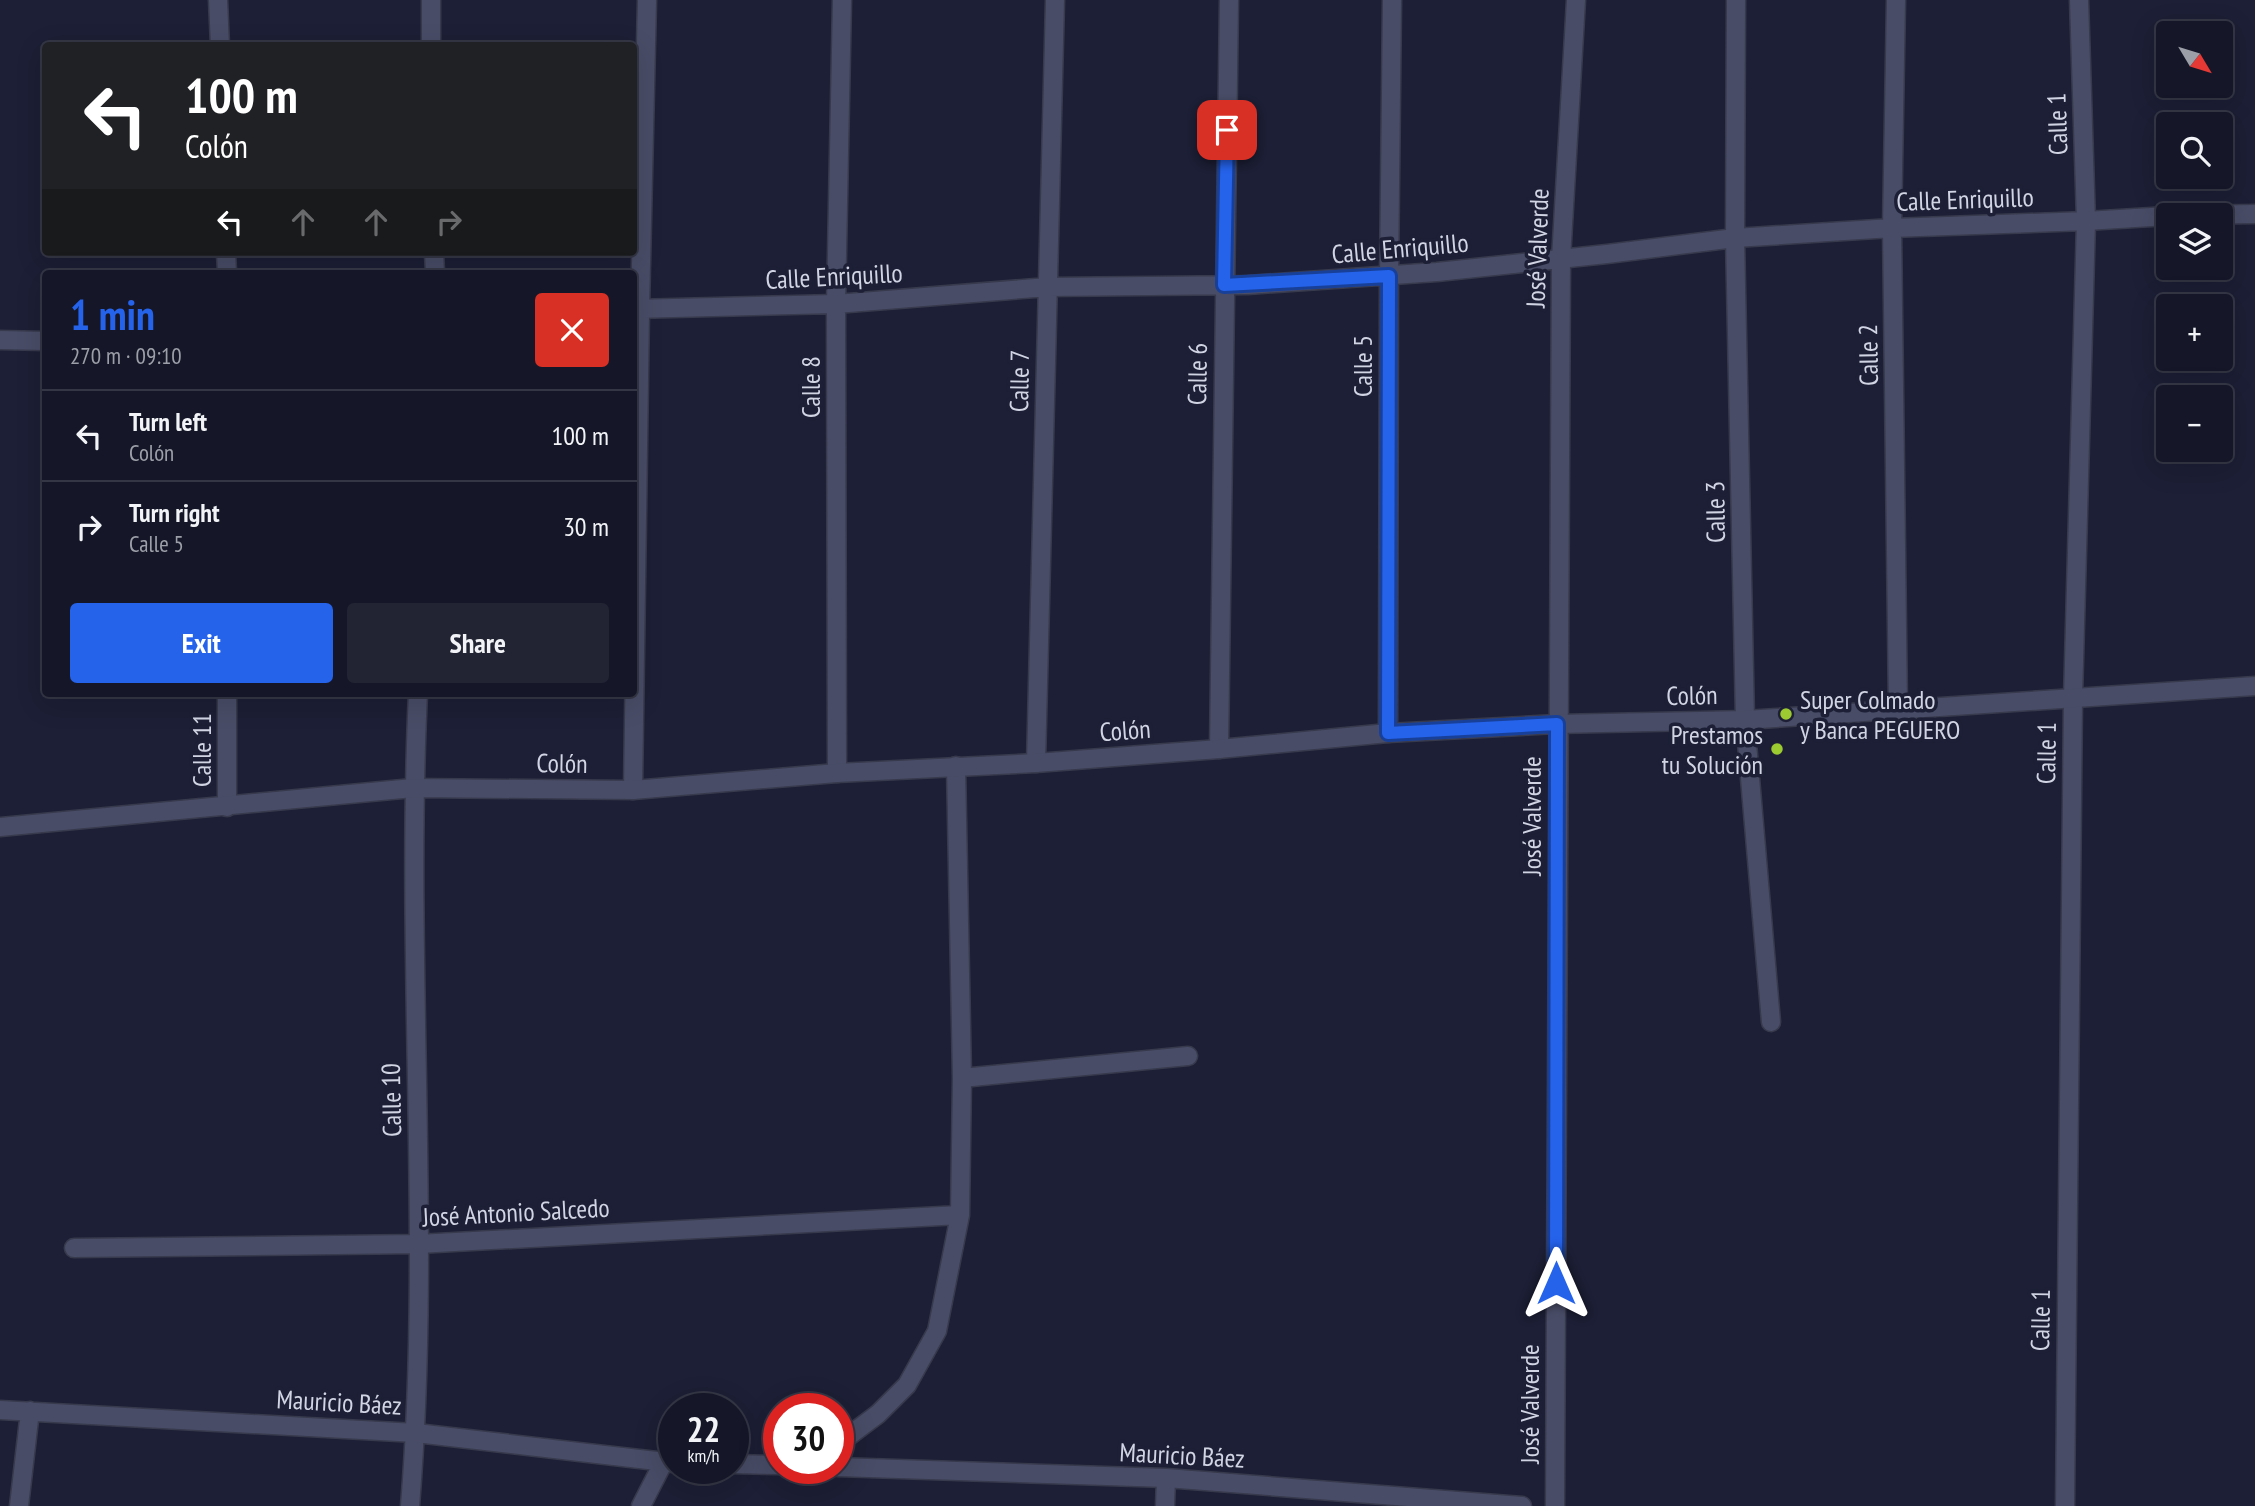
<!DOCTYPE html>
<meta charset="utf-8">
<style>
:root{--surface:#151728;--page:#222434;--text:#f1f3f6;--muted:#9d9fa8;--line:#343645;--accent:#2563eb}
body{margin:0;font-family:"PT Sans Narrow",sans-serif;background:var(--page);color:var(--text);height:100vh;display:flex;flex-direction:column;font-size:26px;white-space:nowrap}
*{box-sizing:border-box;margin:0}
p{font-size:23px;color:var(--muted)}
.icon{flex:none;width:38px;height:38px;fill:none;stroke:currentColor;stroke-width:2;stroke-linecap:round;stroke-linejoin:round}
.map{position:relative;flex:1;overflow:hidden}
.details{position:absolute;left:42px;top:270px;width:595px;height:427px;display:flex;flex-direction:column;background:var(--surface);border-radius:7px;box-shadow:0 7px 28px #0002,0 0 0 2px var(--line)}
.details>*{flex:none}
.guide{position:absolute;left:42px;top:42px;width:595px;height:214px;border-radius:7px;box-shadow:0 7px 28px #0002,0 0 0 2px var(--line);background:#202124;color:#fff;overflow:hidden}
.needle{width:46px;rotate:128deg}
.fabs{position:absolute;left:2156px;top:21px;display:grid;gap:14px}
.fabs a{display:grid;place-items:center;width:77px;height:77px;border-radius:7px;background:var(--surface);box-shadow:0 7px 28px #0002,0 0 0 2px var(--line);font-size:35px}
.speed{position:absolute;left:658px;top:1393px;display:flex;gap:14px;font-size:35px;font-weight:700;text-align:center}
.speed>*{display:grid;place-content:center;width:91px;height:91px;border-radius:50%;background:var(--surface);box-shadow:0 7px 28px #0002,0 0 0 2px var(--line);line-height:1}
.speed small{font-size:18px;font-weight:400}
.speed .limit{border:10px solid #d22;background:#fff;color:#111}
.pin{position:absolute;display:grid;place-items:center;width:60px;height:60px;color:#fff;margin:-30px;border-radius:14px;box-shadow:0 4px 10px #0006}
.me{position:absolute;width:77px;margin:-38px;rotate:0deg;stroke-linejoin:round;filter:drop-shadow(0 0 5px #0008)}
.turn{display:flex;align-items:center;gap:24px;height:147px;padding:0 28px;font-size:32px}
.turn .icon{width:91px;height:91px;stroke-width:2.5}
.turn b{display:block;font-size:49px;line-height:60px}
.lanes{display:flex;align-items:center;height:66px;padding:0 28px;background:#0003;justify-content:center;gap:35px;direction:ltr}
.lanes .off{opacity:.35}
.round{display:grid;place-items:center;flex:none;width:74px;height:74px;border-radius:7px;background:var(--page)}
.summary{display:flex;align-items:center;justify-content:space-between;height:119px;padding:0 28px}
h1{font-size:42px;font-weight:800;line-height:52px;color:var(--accent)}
.action{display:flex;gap:14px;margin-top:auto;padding:14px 28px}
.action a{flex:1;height:80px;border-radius:7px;background:var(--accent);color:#fff;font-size:28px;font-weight:800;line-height:80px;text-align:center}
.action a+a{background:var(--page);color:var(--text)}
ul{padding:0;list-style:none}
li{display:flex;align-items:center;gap:21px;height:91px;padding:0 28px;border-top:2px solid var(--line)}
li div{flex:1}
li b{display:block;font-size:26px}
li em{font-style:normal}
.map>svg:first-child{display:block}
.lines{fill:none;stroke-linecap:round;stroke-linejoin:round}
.minor-casing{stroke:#37394c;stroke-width:21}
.tertiary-casing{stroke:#37394c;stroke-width:21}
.minor{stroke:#484c66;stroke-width:18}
.tertiary{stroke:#484c66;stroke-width:18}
.route-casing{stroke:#184099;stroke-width:18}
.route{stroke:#2563eb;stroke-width:12}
.poi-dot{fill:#9cca31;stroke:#1c1f35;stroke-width:2.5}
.labels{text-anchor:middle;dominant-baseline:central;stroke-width:7;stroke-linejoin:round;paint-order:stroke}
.street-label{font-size:26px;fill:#d1d4e3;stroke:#1c1f35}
.poi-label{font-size:26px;fill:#d1d4e3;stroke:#1c1f35;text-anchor:start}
</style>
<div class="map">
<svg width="2255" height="1506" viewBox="0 0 2255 1506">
<rect width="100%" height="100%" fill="#1c1f35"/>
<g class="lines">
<!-- minor casing -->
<g class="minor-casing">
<path id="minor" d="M218,0L220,46
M431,0V46
M1736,0L1735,238L1745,720L1771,1022
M1896,0L1892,228L1898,709
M2186,215L2255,214
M226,252L227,273
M434,252L435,273
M634,309L836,304L1048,287L1248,285L1437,272L1607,254L1735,238L1892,228L2086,221L2168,216
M0,340L46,341
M1388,733L1389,276L1392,0
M1219,749L1229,0
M1036,763L1055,0
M837,773L836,304L842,0
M633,790L640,309L647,0
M227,807V693
M962,1078L1188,1056
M74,1248L418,1244L960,1215
M0,1410L416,1433L674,1463
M838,1444L878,1414L907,1385L937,1331L960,1215L962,1078L956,766
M733,1464L779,1465
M838,1467L1166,1478L1522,1506
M19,1506L30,1411
M410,1506C432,1236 405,964 418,693
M641,1506L663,1463
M1165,1506L1166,1478
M1555,1506L1561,259L1576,0
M2065,1506L2073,698L2086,221L2079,0"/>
</g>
<!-- tertiary casing -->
<g class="tertiary-casing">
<path id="tertiary" d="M0,827L413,788L633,790L837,773L1036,763L1219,749L1388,733L1557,724L1745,720L2255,686"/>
</g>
<!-- minor -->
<use href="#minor" class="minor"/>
<!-- tertiary -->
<use href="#tertiary" class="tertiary"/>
</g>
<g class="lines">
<!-- route casing -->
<g class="route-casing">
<path id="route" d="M1227,130L1224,285L1389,276L1388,733L1557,724L1556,1283"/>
</g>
<!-- route -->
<use href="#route" class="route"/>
</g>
<!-- markers -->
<g class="poi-dot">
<circle cx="1786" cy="714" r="7"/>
<circle cx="1777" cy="749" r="7"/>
</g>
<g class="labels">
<!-- street labels -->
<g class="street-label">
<text transform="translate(2057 124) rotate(-92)">Calle 1</text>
<text transform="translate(1965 199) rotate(-2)">Calle Enriquillo</text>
<text transform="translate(1400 248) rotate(-5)">Calle Enriquillo</text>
<text transform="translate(1537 248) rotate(-88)">José Valverde</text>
<text transform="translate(834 276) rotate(-3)">Calle Enriquillo</text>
<text transform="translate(1868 355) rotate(-91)">Calle 2</text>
<text transform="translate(1362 366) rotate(-90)">Calle 5</text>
<text transform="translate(1197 374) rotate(-89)">Calle 6</text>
<text transform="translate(1019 381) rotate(-89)">Calle 7</text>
<text transform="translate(810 387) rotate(-90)">Calle 8</text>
<text transform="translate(1715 512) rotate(-91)">Calle 3</text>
<text transform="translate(1692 695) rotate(-1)">Colón</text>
<text transform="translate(1125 730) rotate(-4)">Colón</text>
<text transform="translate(201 750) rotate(-90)">Calle 11</text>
<text transform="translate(2046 753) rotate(-89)">Calle 1</text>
<text transform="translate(562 763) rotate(1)">Colón</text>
<text transform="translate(1531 816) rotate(-90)">José Valverde</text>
<text transform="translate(391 1100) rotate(-91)">Calle 10</text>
<text transform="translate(516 1212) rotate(-3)">José Antonio Salcedo</text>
<text transform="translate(2040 1320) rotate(-89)">Calle 1</text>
<text transform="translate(339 1402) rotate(3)">Mauricio Báez</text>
<text transform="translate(1529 1404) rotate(-90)">José Valverde</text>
<text transform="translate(1182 1455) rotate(3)">Mauricio Báez</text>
</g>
<!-- poi labels -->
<g class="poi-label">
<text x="1800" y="699">Super Colmado<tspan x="1800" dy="30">y Banca PEGUERO</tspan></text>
<text x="1763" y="734" text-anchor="end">Prestamos<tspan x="1763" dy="30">tu Solución</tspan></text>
</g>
</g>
</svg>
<div class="fabs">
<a><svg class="needle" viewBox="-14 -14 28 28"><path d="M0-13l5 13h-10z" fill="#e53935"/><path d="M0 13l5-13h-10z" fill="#9d9fa8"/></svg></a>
<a><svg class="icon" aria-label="search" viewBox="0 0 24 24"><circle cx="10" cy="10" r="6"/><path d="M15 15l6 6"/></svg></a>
<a><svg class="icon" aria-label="layers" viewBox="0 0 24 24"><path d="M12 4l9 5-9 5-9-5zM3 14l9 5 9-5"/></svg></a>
<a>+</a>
<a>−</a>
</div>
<div class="speed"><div>22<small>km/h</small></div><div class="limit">30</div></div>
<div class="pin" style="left:1227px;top:130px;background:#d93025"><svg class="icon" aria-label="arrive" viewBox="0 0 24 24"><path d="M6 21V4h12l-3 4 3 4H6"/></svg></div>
<svg class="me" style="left:1556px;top:1283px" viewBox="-20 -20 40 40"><path d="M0-17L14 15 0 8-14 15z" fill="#2563eb" stroke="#fff" stroke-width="4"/></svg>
<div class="guide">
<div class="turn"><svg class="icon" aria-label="left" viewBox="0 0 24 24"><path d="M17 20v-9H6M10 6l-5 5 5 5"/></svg><div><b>100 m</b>Colón</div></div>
<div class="lanes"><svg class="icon" aria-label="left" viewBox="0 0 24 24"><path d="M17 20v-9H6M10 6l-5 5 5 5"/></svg><svg class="icon off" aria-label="ahead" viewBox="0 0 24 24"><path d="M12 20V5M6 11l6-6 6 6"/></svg><svg class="icon off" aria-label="ahead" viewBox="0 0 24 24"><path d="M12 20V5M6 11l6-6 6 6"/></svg><svg class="icon off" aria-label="right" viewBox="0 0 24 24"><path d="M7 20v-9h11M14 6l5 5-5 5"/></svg></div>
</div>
<section class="details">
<div class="summary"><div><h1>1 min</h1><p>270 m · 09:10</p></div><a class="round" style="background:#d93025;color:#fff"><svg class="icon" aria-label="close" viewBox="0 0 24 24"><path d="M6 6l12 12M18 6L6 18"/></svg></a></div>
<ul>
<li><svg class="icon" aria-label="left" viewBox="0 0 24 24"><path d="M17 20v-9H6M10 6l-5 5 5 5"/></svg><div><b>Turn left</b><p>Colón</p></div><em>100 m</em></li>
<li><svg class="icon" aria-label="right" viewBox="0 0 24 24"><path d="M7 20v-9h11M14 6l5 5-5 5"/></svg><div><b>Turn right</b><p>Calle 5</p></div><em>30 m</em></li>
</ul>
<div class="action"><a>Exit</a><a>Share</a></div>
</section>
</div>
